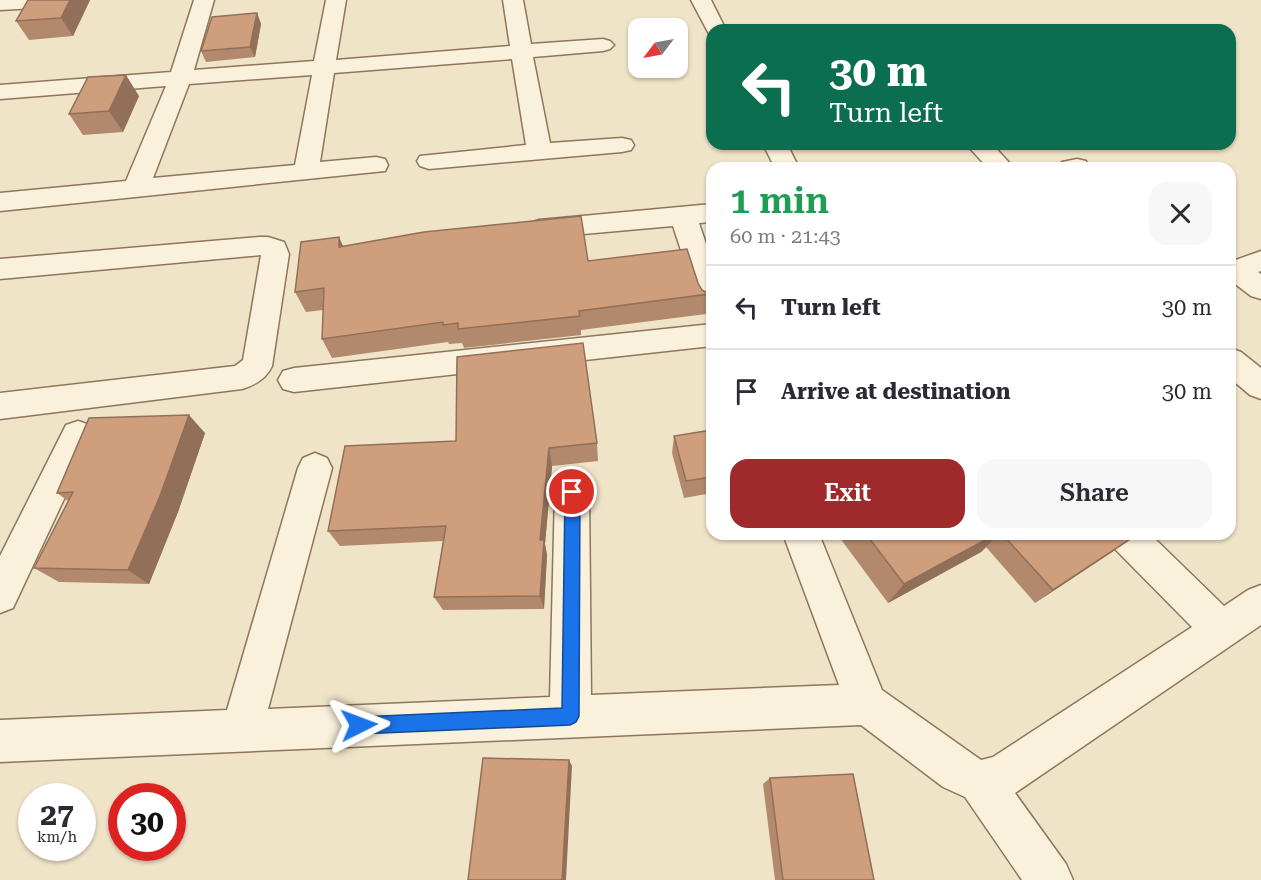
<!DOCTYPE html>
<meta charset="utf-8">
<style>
:root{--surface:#fff;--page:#f7f7f7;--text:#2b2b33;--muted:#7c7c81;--line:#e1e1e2;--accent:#9e2a2b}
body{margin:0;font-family:"Roboto Serif",serif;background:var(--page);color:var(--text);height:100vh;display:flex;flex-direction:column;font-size:22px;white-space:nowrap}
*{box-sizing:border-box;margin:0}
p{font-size:20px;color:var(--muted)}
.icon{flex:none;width:33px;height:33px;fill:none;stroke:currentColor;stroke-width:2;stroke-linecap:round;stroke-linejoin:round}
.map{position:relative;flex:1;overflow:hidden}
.panel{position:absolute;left:706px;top:162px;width:530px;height:378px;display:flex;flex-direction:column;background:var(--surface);border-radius:18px;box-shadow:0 2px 4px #0004}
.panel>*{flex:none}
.banner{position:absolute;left:706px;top:24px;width:530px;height:126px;border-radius:18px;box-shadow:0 2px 4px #0004;background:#0b6e4f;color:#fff;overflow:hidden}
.needle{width:39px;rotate:238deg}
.fabs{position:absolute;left:628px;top:18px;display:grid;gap:12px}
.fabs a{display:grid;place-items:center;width:60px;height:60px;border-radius:12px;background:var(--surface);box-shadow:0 2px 4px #0004;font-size:30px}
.speed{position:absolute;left:18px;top:783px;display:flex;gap:12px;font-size:30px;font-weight:700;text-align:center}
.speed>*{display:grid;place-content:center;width:78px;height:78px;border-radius:50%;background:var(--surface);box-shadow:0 2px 4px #0004;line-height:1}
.speed small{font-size:15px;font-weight:400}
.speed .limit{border:9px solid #d22;background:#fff;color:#111}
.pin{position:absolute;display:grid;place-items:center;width:51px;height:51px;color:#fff;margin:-26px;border:3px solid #fff;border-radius:50%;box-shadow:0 2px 6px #0007}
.me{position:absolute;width:66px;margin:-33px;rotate:87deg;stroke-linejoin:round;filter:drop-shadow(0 0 4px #0008)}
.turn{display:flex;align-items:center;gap:21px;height:126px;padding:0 24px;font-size:27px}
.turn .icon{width:78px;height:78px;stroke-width:2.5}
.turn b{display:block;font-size:42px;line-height:51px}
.round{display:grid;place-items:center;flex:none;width:63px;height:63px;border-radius:18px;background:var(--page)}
.head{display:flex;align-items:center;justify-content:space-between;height:102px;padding:0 24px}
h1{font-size:36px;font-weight:600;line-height:45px;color:#1e9e55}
.button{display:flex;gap:12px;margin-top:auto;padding:12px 24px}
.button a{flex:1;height:69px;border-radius:18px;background:var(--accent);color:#fff;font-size:24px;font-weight:600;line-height:69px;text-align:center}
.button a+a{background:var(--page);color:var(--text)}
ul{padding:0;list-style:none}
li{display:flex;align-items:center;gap:18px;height:84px;padding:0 24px;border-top:2px solid var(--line)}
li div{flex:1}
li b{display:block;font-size:22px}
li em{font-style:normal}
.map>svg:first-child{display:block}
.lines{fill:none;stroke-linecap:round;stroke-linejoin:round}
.street-casing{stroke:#8d765c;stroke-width:3}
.street{fill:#faf1dc;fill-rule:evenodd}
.wall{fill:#b2896c}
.shaded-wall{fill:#916f58}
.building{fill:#cf9f7d;stroke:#916f58;stroke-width:1.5}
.route{fill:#1a73e8;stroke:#114b97;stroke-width:1.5}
</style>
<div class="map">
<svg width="1261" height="880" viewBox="0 0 1261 880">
<rect width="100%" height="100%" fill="#f0e4c8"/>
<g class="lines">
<!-- street casing -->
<g class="street-casing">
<path id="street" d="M0,0H80L77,4L70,6L0,10Z
M194,0H214L194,70L314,61L326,0H346L336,60L510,46L503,0H523L531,44L603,39L610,41L614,45L610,49L603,51L533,57L550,143L622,138L631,140L634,145L631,150L622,152L429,169L420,166L417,161L420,156L526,145L512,59L334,73L320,162L376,157L385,159L388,165L385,171L0,211V193L126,181L166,86L0,99V85L171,72ZM312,75L295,165L153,178L189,84Z
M691,0H711L726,30H712V35L709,34Z
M763,144H787L799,168H775Z
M966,144H992L1014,168H988Z
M1077,159L1086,161L1089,168H1059L1062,162Z
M712,204V222L699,223L712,262V313L702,309L698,302L673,226L539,238L530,235L526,229L530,223L539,220Z
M259,237H268L284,242L289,254L272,366C266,379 255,385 242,389L0,419V393L235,366L243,360L261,255L0,279V259Z
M1261,251V271L1258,272L1261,274V299L1251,296L1230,280V262Z
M712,324V346L294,392L283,389L278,380L283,371L294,368Z
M1230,348L1241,352L1261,368V399L1250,395L1230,378Z
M78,421L90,425L94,435L13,608L0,613V556L66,425Z
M315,453L327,458L332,468L268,709L550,697L555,492L560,481L572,477L584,481L589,492L591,695L839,685L783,534H819L882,690L981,760L993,757L1192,627L1112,546L1107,534H1150L1224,606L1248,590L1261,585V625L1015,793L1066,864L1073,880H1022L965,797L943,787L861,725L0,762V720L227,710L298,468L303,458Z"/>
</g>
<!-- street -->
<use href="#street" class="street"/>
</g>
<!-- wall -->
<path class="wall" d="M28,0H90L73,36L29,40L16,21Z
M257,13L261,24L255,57L206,62L201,51Z
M139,96L123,132L83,135L69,114Z
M343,246L588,261L698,283L702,290L709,294L706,314L581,330V335L464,348L462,343L449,344L448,342L332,358L322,339L323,310L306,312L295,292Z
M712,430V493L684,498L672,453L674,436Z
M205,433L178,512L149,584L59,582L34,568L68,501L57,493Z
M456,441L597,443L598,461L552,466L545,544L547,555L544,609L443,610L434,597L443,541L340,546L328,531Z
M837,534H1128L1132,538L1112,552L1035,603L986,547L981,552L888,603Z
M770,778L874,880H775L763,784Z"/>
<!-- shaded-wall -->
<path class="shaded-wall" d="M70,0H90L73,36L61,18Z
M257,13L261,24L255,57L250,47Z
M126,75L139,96L123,132L109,111Z
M339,237L348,257L339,247Z
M189,415L205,433L178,512L149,584L128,570Z
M549,448L552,466L545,544L547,555L544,609L540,596V540Z
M996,534H999L981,552L888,603L904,584Z
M1132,538L1112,552L1035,603L1053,590Z
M569,760L572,766L566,880H562Z"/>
<!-- building -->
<path class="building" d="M28,0H70L61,18L16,21Z
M257,13L250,47L201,51L212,17Z
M126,75L109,111L69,114L88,77Z
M581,216L588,261L687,249L698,283L702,290L709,294L579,311L580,316L458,329V323L443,325V322L322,339L324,288L295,292L301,242L339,237V247L424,232Z
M583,343L597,443L549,448L540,540H544L540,596L434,597L446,526L328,531L345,446L456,441L457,357Z
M189,415L160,496L128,570L34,568L73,492L57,493L89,418Z
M712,430V477L686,481L674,436Z
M866,534H996L904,584Z
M1002,534H1128L1132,538L1053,590Z
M483,758L569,760L562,880H468Z
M853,774L874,880H783L770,778Z"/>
<!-- route -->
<path class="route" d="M572,486L577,488L580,492L579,716L576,722L570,725L359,734L353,731L351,725L353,719L359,717L562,708L565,492L567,488Z"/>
</svg>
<div class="fabs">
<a><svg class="needle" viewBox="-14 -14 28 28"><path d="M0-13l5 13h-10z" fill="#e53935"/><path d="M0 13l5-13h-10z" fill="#7c7c81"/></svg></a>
</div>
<div class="speed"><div>27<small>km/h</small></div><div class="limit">30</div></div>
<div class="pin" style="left:572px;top:492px;background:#d93025"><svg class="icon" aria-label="arrive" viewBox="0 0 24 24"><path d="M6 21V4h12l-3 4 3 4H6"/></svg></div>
<svg class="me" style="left:359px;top:725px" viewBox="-20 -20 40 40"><path d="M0-17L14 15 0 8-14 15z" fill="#1a73e8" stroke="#fff" stroke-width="4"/></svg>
<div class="banner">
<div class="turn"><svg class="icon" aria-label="left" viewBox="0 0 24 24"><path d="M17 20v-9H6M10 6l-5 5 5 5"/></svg><div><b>30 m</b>Turn left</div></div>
</div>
<section class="panel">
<div class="head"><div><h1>1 min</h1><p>60 m · 21:43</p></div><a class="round"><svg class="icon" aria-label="close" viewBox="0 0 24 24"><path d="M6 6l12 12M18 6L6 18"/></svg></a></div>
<ul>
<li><svg class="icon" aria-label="left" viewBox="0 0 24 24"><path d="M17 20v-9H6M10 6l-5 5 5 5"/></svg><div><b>Turn left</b></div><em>30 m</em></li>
<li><svg class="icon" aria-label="arrive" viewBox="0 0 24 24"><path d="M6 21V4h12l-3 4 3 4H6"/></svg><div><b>Arrive at destination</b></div><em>30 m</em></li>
</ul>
<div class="button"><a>Exit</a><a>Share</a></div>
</section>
</div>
